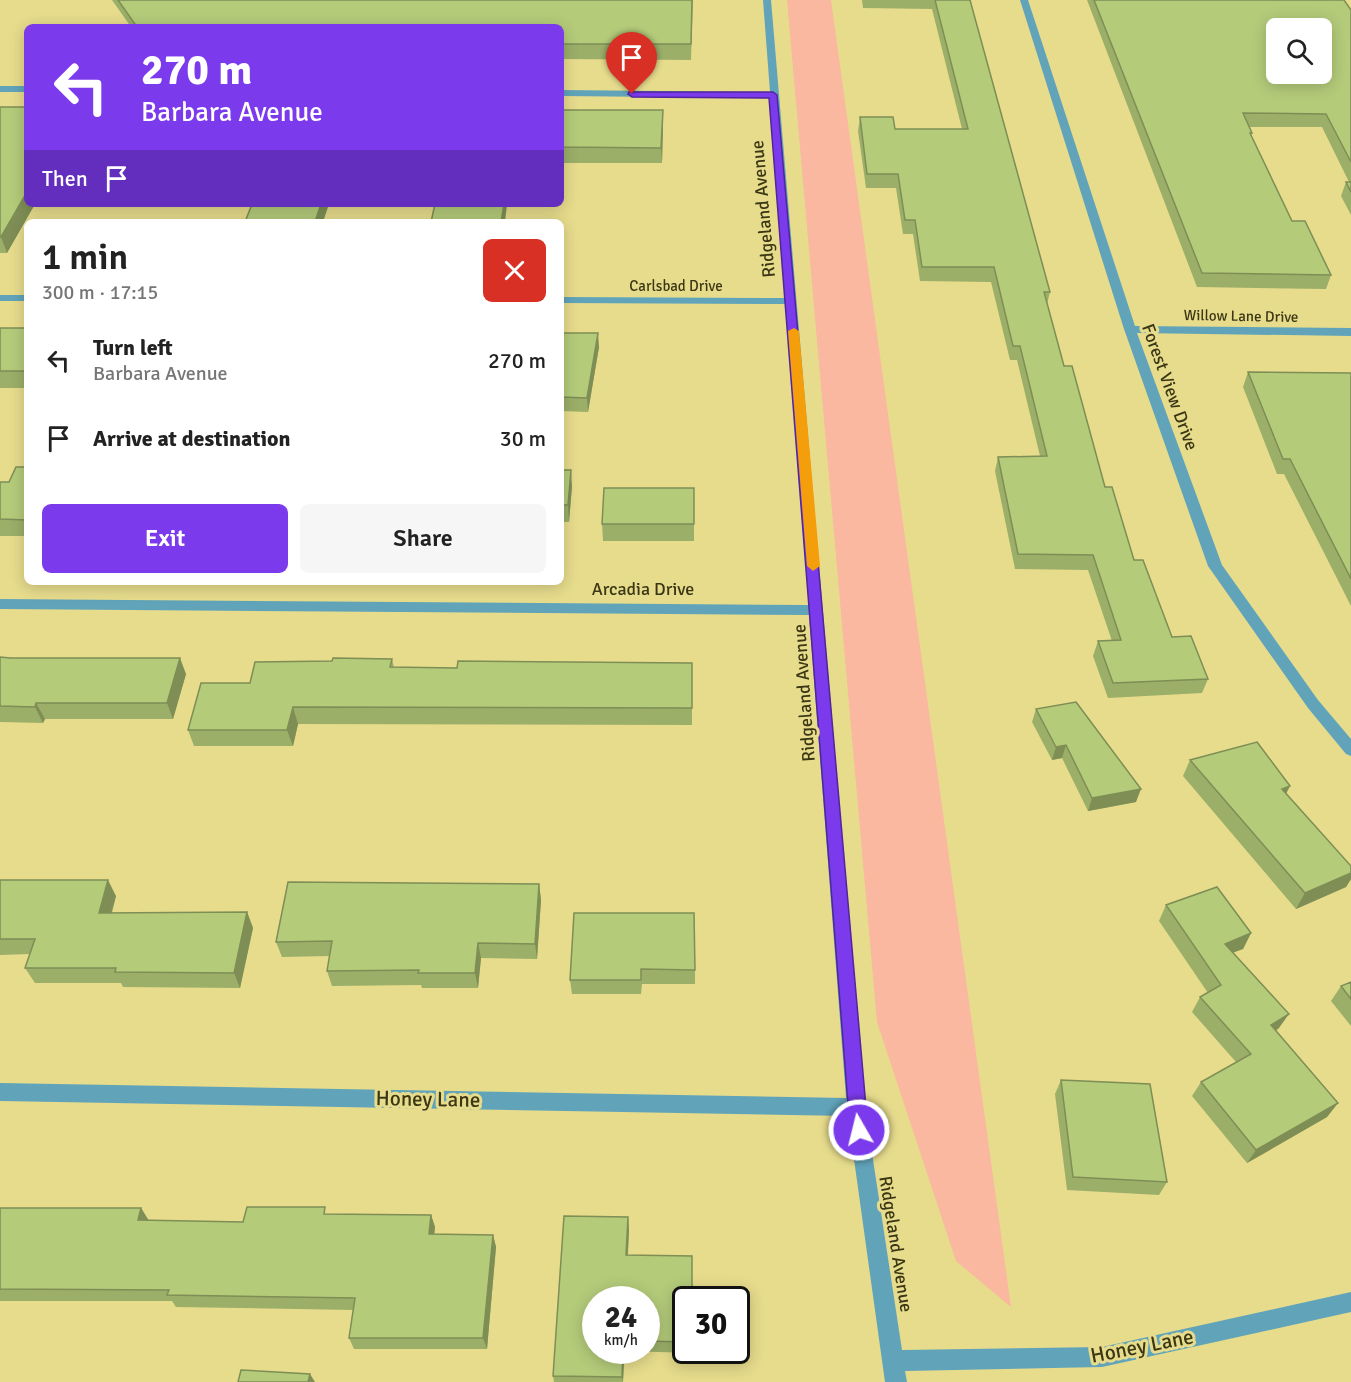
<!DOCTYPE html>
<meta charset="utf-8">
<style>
:root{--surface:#fff;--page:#f6f6f6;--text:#222;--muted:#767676;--accent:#7c3aed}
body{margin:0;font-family:Signika,sans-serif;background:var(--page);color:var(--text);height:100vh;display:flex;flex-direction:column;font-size:22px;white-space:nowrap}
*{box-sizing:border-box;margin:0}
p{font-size:20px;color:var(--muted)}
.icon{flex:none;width:33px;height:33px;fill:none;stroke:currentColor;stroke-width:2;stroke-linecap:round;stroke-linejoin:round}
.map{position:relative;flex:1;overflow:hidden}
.drawer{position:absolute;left:24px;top:219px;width:540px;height:366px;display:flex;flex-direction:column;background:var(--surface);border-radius:9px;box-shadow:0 3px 15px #0003}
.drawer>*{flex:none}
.hud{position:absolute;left:24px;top:24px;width:540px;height:183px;border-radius:9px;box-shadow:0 3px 15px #0003;background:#7c3aed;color:#fff;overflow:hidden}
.buttons{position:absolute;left:1266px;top:18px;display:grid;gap:12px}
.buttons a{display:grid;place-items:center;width:66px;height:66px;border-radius:9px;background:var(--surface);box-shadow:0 3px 15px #0003;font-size:30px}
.speed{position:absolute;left:582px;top:1286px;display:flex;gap:12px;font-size:30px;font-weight:700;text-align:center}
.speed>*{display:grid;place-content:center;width:78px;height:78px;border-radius:50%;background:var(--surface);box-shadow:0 3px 15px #0003;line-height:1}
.speed small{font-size:15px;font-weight:400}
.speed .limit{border:3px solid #111;border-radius:9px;background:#fff;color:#111}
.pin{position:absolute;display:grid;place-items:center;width:51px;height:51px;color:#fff;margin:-62px -26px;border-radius:50% 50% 50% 0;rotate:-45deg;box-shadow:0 0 6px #0007}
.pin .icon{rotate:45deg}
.me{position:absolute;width:66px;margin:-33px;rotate:352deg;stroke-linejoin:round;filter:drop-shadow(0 0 4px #0008)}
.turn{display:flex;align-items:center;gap:21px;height:126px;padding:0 18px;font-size:27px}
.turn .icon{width:78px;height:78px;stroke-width:2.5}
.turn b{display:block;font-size:42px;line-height:51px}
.then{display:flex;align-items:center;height:57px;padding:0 18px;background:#0003;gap:12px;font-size:22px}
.round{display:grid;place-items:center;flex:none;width:63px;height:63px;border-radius:9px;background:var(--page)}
.summary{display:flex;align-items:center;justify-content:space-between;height:102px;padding:0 18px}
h1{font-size:36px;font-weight:600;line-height:45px}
.cta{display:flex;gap:12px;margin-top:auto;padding:12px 18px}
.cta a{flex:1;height:69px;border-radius:9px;background:var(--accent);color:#fff;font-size:24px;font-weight:600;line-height:69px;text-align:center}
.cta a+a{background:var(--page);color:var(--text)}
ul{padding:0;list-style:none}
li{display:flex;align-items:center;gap:18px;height:78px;padding:0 18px}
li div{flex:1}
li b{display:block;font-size:22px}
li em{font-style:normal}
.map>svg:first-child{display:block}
.green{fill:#f9b89f}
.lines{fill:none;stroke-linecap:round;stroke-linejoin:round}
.street{fill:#61a4ba;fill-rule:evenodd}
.wall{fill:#9baf69;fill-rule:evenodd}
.shaded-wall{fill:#7e8e55}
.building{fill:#b4cb7a;stroke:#7e8e55;stroke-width:1.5;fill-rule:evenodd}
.route{fill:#7c3aed;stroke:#51269a;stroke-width:1.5}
.slow{fill:#f59e0b}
.labels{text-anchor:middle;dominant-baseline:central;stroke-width:6;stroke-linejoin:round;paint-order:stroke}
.far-street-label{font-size:15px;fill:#3b3715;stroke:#e7dc8c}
.street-label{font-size:18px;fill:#3b3715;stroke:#e7dc8c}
.near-street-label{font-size:21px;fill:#3b3715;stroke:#e7dc8c}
</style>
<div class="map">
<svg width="1351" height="1382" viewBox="0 0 1351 1382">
<rect width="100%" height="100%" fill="#e7dc8c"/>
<!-- green -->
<path class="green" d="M787,0H831L1011,1307L956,1261L877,1022Z"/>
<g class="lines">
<!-- street -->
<path class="street" d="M763,0H771L865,1107L902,1350L1102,1347L1351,1292V1312L1102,1367L905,1371L907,1382H885L848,1116L0,1101V1083L846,1098L809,615L0,609V599L809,605L786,304L561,303V297L785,298L770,98L561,96V90L770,92Z
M1020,0H1028L1135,326L1351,328V336L1137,333L1222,565L1318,700L1351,739V756L1346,754L1308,708L1208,566L1124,329Z
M0,86H27V92H0Z
M0,295H27V301H0Z"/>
</g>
<!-- wall -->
<path class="wall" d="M112,0H693L691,60L561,59V27H131Z
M862,0H970L1050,292L1047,304L1064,366L1105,487L1134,560L1172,637L1208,679L1202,693L1108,698L1093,656L1098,641H1112L1088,570L1015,569L995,471L998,457L1040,456L1017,360H1010L991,282L920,281L913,234H903L896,188H866L858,131L860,117L895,129H962L932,9L863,8Z
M1087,0H1344L1351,10V215L1341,196L1346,182H1349L1322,127H1249L1252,133L1251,136L1292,221L1331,275L1326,289L1197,287Z
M0,107L27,204H35L7,253H0Z
M561,110L663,125L662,163H561Z
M0,328H27V388H0Z
M561,344L599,347L588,412L561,411Z
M1248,372L1351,373V606L1284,474H1277L1243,387Z
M27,467V536H0V482H9Z
M561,470L572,486L569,522H561Z
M694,488V541H603L602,524Z
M0,657L186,674L173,719H45L43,723L0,722Z
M392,659L394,667L457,668L692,663V725L298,724L293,746H194L188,730L250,683L332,661Z
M1036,709L1136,802L1088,811L1062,758L1052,760L1032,722Z
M1190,760L1286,794L1351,866V879L1346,887L1296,909L1183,776Z
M0,880L116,896L112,913L247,912L253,928L240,988L123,987L121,983H35L25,968L30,954L0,955Z
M539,884L541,900L537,959L481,958L478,988H422L421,985L332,986L327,971L330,956L282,957L276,942Z
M1166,905L1251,933L1243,949L1233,952L1279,1028L1276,1031L1338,1103L1327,1117L1247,1163L1192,1096L1201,1082L1236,1062L1192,1012L1200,997L1208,993L1159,921Z
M574,913L695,970V984H642L641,994H572L570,980Z
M1351,982V1026L1331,1001L1341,986Z
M1061,1080L1167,1182L1159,1195L1067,1190L1055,1094Z
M0,1208H141L149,1221L243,1222L328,1214L431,1215L435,1227L434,1234L493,1235L496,1247L487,1349H354L349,1338L353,1310L176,1307L172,1301H0Z
M628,1217L629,1230L628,1255L686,1299V1350H691V1353L625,1351L623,1382H554L553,1376ZM646,1299V1350H596Z"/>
<!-- shaded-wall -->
<path class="shaded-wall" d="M663,110V125L662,163L661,148Z
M27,192V204H35L7,253L1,237Z
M321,204H329L323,222H315Z
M504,204H507L505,222H501Z
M598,333L599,347L588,412L587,398Z
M571,470L572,486L569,522L568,505Z
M180,658L186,674L173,719L167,703Z
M36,703L45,719L43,723L35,707Z
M293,707L298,724L293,746L287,730Z
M1066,745L1062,758L1052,760L1056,747Z
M1290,786L1282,802V789Z
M1141,789L1136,802L1088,811L1092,798Z
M1351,873V879L1346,887L1296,909L1305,893Z
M108,880L116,896L107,928L99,913Z
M539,884L541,900L537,959L535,944Z
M247,912L253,928L240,988L234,973Z
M1251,933L1243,949L1216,959L1225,944Z
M478,943L481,958L478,988L475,973Z
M1289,1014L1279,1028L1261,1039L1271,1025Z
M1338,1103L1327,1117L1247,1163L1256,1150Z
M141,1208L149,1221L138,1220Z
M431,1215L435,1227L433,1247L429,1234Z
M628,1217L629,1230L627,1267L626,1255Z
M493,1235L496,1247L487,1349L483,1338Z
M623,1350H624L623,1382L622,1377Z
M310,1374L315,1382H308Z"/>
<!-- building -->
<path class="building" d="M118,0H692L691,44H561V27H137Z
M935,0H970L1050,292H1044L1064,366H1072L1105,487H1112L1134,560H1143L1172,637L1191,636L1208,679L1113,683L1098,641L1121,640L1093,555L1018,554L998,457L1047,456L1020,346H1013L994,267H922L915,220H905L898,174H867L860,117H893L895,129H968Z
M1094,0H1344L1351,10V162L1326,114L1243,113L1252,133H1250L1292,221H1305L1331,275L1202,273ZM1276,28H1322V74H1276Z
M0,107H27V192L1,237H0Z
M561,110H663L661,148L561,147Z
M1346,182H1351V192Z
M252,204H321L315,222H245Z
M435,204H504L501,222H431Z
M0,328H27V371H0Z
M563,333H598L587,398L561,397V344Z
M1248,372L1351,373V579L1290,459H1283Z
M16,467H27V520L0,519V482H9Z
M561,470H571L568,505H561Z
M604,488H694V524H602Z
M0,657L10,658H180L167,703H36L35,707L0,706Z
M333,658L392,659L390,667L457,668L458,661L692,663V708L293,707L287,730H188L201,683H250L255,662L332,661Z
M1076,702L1141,789L1092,798L1066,745L1056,747L1036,709Z
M1257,742L1290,786L1282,789L1351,866V873L1305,893L1190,760Z
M0,880H108L99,913L247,912L234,973L115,972L116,968H25L35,939H0Z
M288,882L539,884L535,944L478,943L475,973H418L419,970L327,971L332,941L276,942Z
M1217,887L1251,933L1225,944L1289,1014L1271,1025L1338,1103L1256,1150L1201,1082L1251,1054L1200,997L1221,985L1166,905Z
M574,913H694L695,970L641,969V980H570Z
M1351,982V999L1341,986Z
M1061,1080L1150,1084L1167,1182L1073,1177Z
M247,1207H325L324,1214L431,1215L429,1234L493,1235L483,1338H349L355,1298L167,1295L169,1290L0,1289V1208H141L138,1220L243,1222Z
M564,1216L628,1217L626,1255L692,1256V1299H686V1342L646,1341V1299H596V1350H623L622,1377L553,1376Z
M241,1370L310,1374L308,1382H238Z"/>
<!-- route -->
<path class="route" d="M629,92H773L777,95L868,1130L865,1135L859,1138L853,1135L850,1130L769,98L632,97L628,94Z"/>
<!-- slow -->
<path class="slow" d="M794,328L799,331L820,566L813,571L807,566L788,331Z"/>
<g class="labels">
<!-- far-street labels -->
<g class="far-street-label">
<text x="676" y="286">Carlsbad Drive</text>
<text transform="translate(1241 316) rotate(1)">Willow Lane Drive</text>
</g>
<!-- street labels -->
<g class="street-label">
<text transform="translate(763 209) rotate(-95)">Ridgeland Avenue</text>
<text transform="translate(1170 387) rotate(70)">Forest View Drive</text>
<text x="643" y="589">Arcadia Drive</text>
<text transform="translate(804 693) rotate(-94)">Ridgeland Avenue</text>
<text transform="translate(896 1244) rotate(81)">Ridgeland Avenue</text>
</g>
<!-- near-street labels -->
<g class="near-street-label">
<text transform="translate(428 1099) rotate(1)">Honey Lane</text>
<text transform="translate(1142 1346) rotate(-11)">Honey Lane</text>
</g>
</g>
</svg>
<div class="buttons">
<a><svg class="icon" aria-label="search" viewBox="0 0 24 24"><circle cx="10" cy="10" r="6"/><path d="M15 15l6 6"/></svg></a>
</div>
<div class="speed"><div>24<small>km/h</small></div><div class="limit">30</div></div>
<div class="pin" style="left:632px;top:94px;background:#d93025"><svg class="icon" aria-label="arrive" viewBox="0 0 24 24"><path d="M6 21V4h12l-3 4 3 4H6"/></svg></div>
<svg class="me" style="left:859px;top:1130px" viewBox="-20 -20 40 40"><circle r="17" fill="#7c3aed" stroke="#fff" stroke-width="3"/><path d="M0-11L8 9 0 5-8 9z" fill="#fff"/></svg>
<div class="hud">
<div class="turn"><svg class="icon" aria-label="left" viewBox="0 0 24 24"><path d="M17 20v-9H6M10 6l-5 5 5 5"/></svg><div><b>270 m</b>Barbara Avenue</div></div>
<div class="then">Then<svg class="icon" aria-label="arrive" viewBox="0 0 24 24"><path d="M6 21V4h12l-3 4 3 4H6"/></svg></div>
</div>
<section class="drawer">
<div class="summary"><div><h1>1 min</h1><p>300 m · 17:15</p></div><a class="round" style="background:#d93025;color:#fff"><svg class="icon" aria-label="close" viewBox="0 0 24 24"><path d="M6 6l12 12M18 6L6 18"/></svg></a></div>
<ul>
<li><svg class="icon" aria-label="left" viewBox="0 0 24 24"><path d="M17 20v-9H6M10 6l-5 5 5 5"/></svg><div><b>Turn left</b><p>Barbara Avenue</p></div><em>270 m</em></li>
<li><svg class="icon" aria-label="arrive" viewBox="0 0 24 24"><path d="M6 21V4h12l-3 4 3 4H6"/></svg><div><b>Arrive at destination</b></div><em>30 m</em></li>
</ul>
<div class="cta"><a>Exit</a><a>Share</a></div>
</section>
</div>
